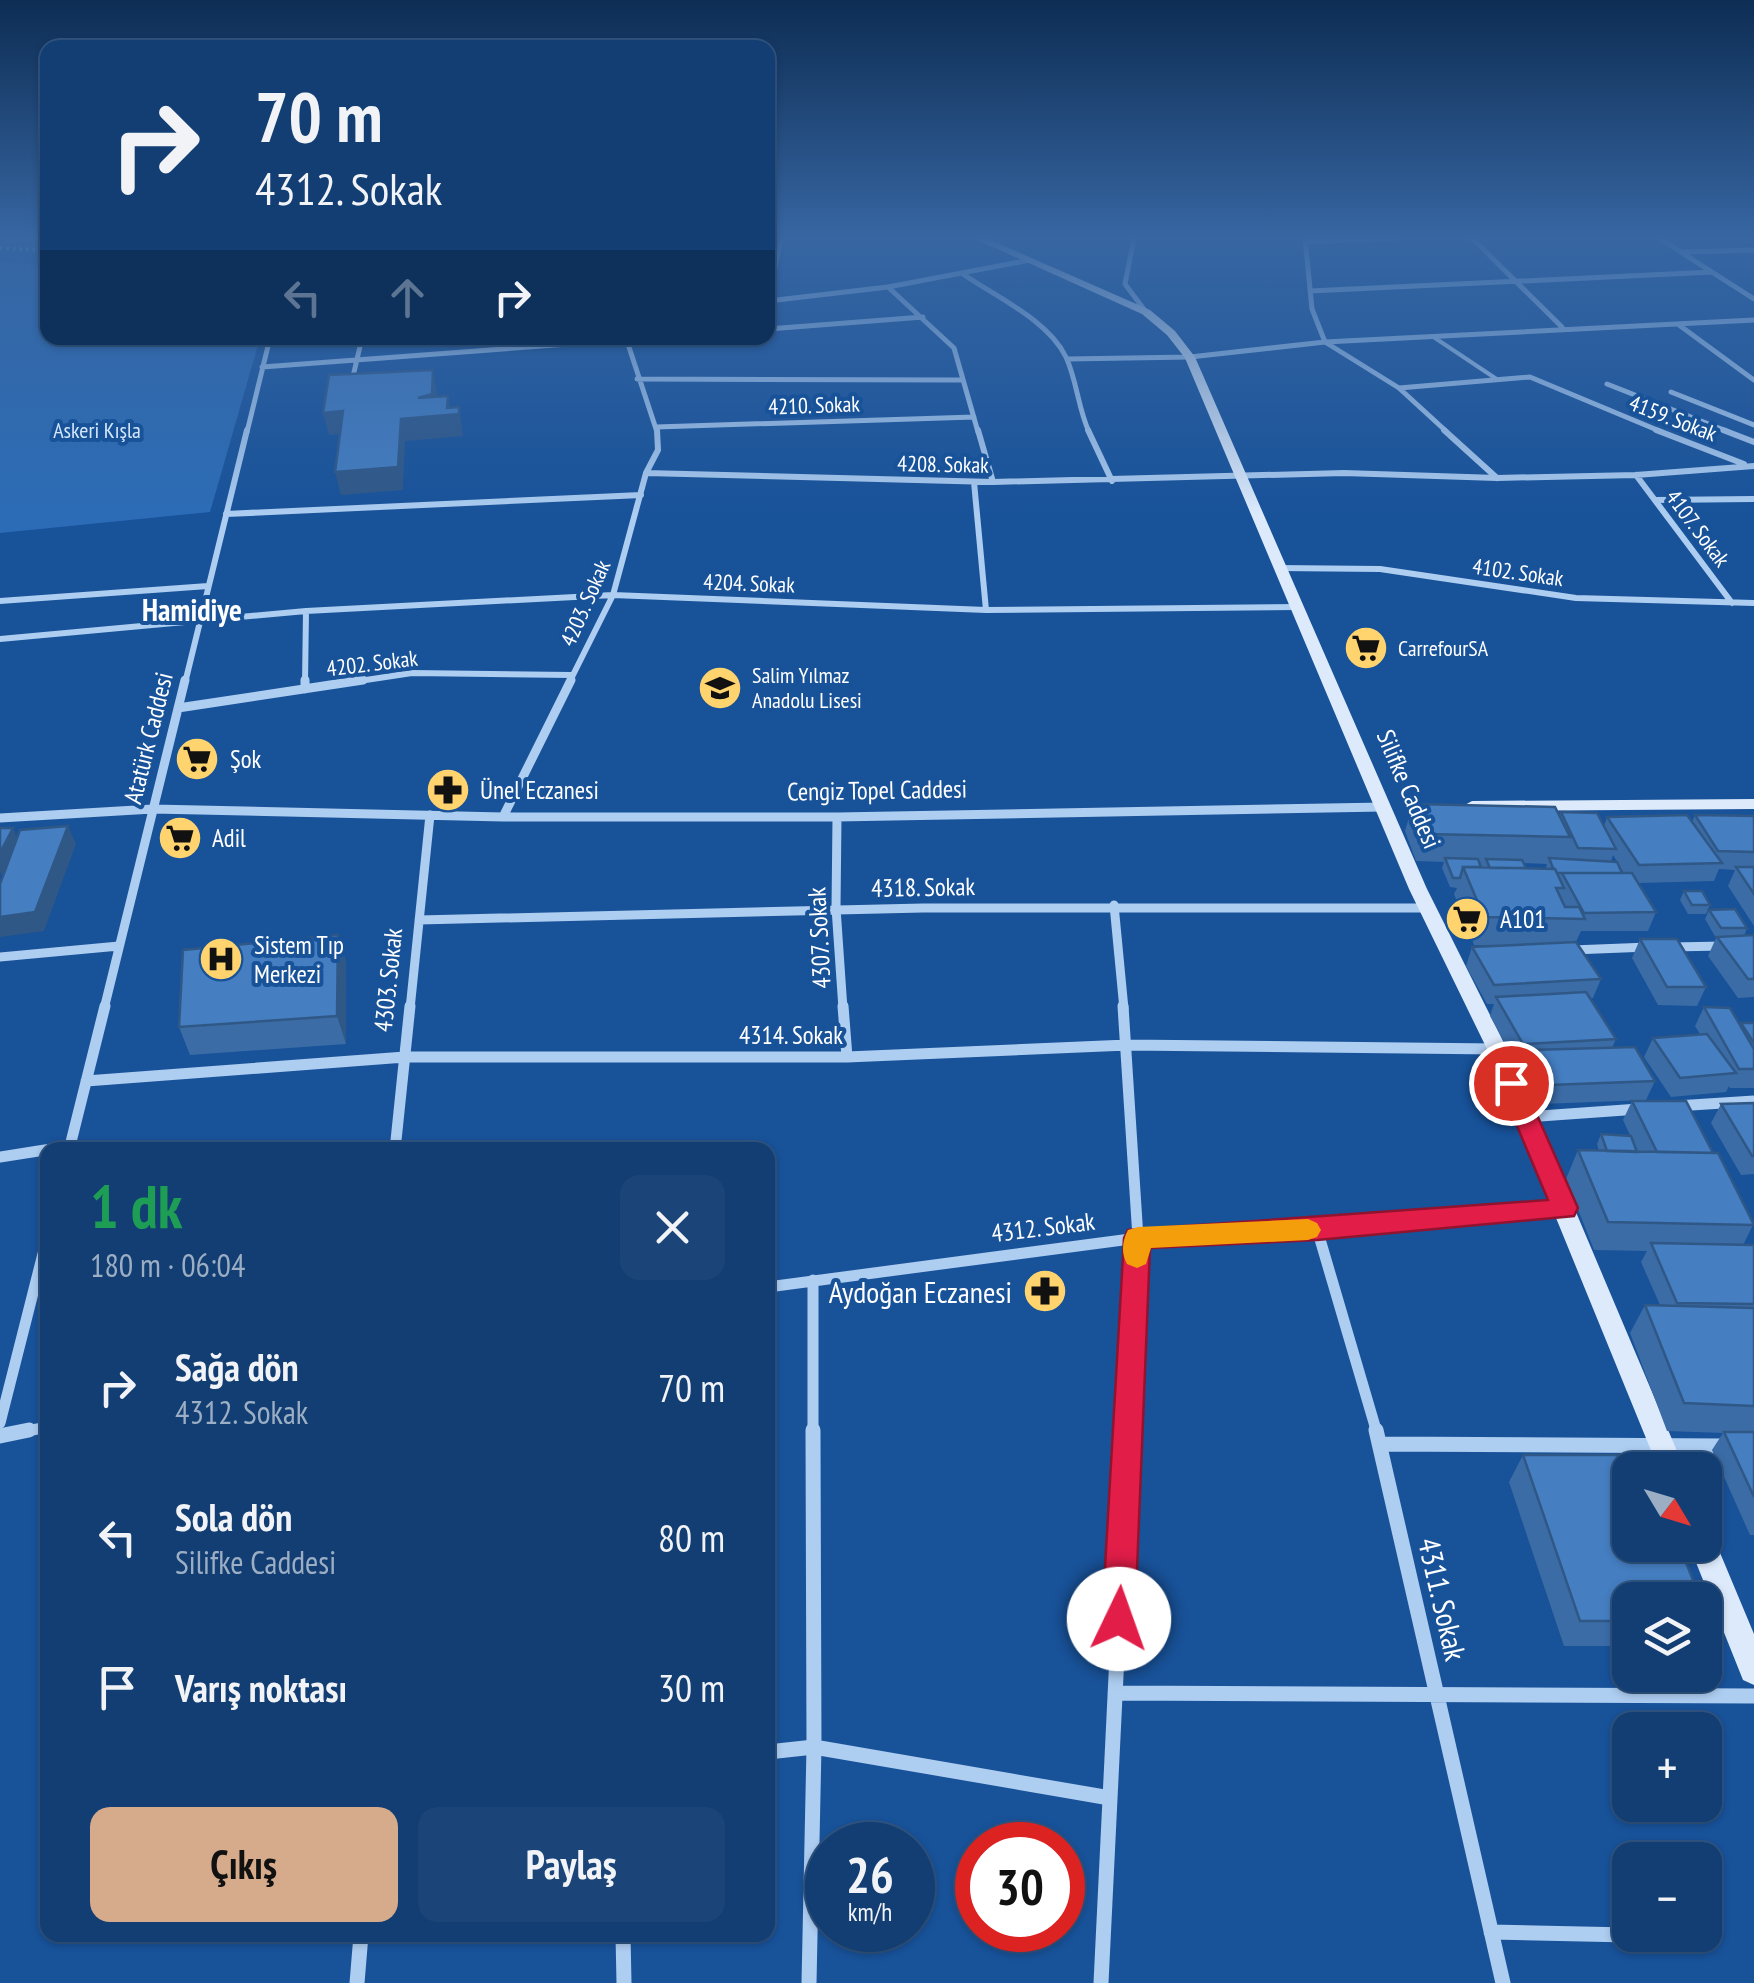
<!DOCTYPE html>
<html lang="tr">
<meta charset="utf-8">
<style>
:root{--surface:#123e73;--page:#1b4578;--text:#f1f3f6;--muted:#9caec4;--line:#315785;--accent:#d6ab8b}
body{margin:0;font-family:"PT Sans Narrow",sans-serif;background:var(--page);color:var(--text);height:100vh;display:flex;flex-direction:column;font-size:38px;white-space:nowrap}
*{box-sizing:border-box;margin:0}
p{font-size:32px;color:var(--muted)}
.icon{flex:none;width:55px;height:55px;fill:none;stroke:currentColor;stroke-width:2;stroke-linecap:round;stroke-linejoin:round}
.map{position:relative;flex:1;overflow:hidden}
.side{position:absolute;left:40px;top:1142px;width:735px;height:800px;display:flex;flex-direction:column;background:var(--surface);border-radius:20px;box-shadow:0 2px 8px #0004,0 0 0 2px var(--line)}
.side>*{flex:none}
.banner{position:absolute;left:40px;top:40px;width:735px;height:305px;border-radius:20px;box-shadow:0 2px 8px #0004,0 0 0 2px var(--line);background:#123e73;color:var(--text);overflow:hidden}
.needle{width:65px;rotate:128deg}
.tools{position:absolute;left:1612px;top:1452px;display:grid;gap:20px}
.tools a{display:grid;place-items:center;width:110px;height:110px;border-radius:20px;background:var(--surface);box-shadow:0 2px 8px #0004,0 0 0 2px var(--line);font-size:50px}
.speed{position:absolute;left:805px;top:1822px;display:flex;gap:20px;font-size:50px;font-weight:700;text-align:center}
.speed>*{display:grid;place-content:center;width:130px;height:130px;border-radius:50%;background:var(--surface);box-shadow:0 2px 8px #0004,0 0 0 2px var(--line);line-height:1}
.speed small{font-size:25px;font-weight:400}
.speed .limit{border:15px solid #d22;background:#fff;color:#111}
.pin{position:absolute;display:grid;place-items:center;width:85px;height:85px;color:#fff;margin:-42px;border:5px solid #fff;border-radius:50%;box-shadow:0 2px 10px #0007}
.me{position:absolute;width:110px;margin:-55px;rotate:3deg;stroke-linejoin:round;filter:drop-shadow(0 0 8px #0008)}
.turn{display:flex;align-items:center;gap:35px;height:210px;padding:0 50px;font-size:45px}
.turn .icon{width:130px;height:130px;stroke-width:2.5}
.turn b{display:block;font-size:70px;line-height:85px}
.lanes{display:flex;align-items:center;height:95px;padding:0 50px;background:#0003;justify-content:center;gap:50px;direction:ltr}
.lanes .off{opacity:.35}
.round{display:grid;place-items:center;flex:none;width:105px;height:105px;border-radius:20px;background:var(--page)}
.summary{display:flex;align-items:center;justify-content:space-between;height:170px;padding:0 50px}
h1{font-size:60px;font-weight:700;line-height:75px;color:#1e9e55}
.cta{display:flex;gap:20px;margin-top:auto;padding:20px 50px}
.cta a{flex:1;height:115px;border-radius:20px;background:var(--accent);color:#111;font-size:40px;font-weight:700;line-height:115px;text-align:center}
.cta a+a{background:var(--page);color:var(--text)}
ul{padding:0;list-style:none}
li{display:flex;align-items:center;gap:30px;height:150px;padding:0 50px}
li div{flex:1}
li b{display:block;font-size:38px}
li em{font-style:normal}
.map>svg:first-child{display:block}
.green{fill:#2c6cb6}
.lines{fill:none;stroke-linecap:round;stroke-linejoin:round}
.path{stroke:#adcdf1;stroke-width:4;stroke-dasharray:2.5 4;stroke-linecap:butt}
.lane{stroke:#adcdf1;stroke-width:4}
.street-far4{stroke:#adcdf1;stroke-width:5}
.street-far3{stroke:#adcdf1;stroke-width:6}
.street-far2{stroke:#adcdf1;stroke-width:9}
.street-far1{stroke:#adcdf1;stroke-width:11}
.street{stroke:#adcdf1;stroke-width:15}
.secondary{fill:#dceafc;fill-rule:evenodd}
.wall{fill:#3b6ca6;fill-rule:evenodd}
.shaded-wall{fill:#305887}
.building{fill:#457ec1;stroke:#305887;stroke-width:2.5}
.route{fill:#e11d48;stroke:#92132f;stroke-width:2.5}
.slow{fill:#f59e0b}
.labels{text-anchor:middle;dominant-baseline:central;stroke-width:8;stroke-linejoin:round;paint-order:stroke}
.far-street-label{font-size:22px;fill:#fff;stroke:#185299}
.far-park-label{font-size:22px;fill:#d4e7fc;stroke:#185299}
.far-poi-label{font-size:22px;fill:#fff;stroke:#185299;text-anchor:start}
.street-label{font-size:25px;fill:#fff;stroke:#185299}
.poi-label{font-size:25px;fill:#fff;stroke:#185299;text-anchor:start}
.far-district-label{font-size:30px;font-weight:bold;fill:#fff;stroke:#185299}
.near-poi-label{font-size:30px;fill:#fff;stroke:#185299;text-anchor:end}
.near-street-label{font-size:30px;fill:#fff;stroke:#185299}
</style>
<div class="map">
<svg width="1754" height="1983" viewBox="0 0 1754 1983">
<rect width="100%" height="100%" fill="#185299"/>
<!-- green -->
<path class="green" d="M0,262L47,266L48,338H260L210,512L0,533Z"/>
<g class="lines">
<!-- path -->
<path class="path" d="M0,248L48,250"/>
<!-- lane -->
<path class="lane" d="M1432,336L1498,380"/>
<!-- street-far4 -->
<path class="street-far4" d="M1134,238L1125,284L1146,312
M1305,238L1312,309L1325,342L1399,388L1447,432
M1472,238L1562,327
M1659,238L1754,299
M1305,242L1397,238
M1682,252L1754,250
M963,274C996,297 1048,320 1066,357C1077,381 1078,408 1089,432
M888,287L954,348L978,432
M1310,291L1712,272
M768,301L888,287L1030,260
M768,301L781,238
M1679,325L1754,380
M768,329L923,317
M626,338L657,432
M269,341L329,338
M1067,359L1190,357L1325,342L1754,320
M262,367L649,338
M637,379L962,380
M1607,384L1729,432
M351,385L362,338
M1399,388L1530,377L1662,432
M1671,392L1754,425
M656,427L974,417
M247,432L270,338"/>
<!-- street-far3 -->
<path class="street-far3" d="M978,430L993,482
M1088,430L1112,481
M1444,430L1497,478
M1656,430L1744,464
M1723,430L1754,442
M646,473L993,482L1344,473L1497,478L1636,475L1754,466
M1636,475L1732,603
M974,482L986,610
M1655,500L1754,499
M226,514L641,495
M1278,568L1380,569L1576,598L1754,603
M0,601L208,586
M0,639L306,611L613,595L986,610L1297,607
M185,683L247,430
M305,683L306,611
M346,683L412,673L571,675
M569,683L613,595L646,473L658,450L657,430"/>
<!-- street-far2 -->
<path class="street-far2" d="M305,689V680
M178,708L363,680
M503,817L571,680
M837,817L836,908L843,1009
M0,818L153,809L503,817H837L1384,807
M1114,905L1124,1009
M419,920L923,908H1427
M1671,947L1724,946
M1572,950L1649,947
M0,957L119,946
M104,1009L185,680
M410,1009L430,815"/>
<!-- street-far1 -->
<path class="street-far1" d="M843,1006L847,1057
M1123,1006L1138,1238L1128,1433
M86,1081L405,1057H847L1127,1045L1497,1049
M1676,1106L1754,1101
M1526,1117L1639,1109
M69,1150L105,1006
M395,1150L410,1006
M0,1157L70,1146
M1317,1229L1377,1433
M813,1280V1433
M768,1287L1138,1238L1317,1229L1564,1209
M0,1423L48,1234
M16,1433L48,1427"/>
<!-- street -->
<path class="street" d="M1376,1430L1503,1983
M0,1436L29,1430
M1380,1444L1723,1446
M1115,1693L1754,1696
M768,1752L814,1747L1110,1798
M1491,1932L1676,1936
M623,1935L624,1983
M357,1983L361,1935
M809,1983L814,1747L813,1430
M1101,1983L1128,1430"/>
<!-- secondary -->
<path class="secondary" d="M973,238H986L1150,310L1175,331L1195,357L1427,889L1507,1049L1685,1470H1659L1487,1049L1409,889L1185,358L1167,335L1142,314Z
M1754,799V809L1472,811L1463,806L1472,801Z
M1705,1533L1713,1536L1754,1634V1685L1743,1680L1689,1545H1705Z"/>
</g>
<!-- wall -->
<path class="wall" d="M1413,804L1560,816L1561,812L1604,826L1607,817L1692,822L1695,815L1754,816V926L1728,886L1735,870L1719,869L1714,881L1638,883L1656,912L1648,931H1581L1576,942L1601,979L1593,998H1590L1616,1039L1612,1048L1655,1081L1646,1100L1541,1104L1524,1069L1526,1063H1516L1490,1016L1494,1004H1487L1466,966L1472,947L1508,945H1474L1454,894L1457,888L1450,887L1442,868L1444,862L1416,861L1405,831ZM1613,855L1624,873H1622L1611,861ZM1524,863L1547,864L1546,868H1526Z
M1684,891L1710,905L1706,914H1688L1680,900Z
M1709,910L1747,928L1744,936L1754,935V997L1738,998L1708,956L1716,938L1705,919Z
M338,935L346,962V1044L190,1055L179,1027Z
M1640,939L1706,987L1697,1006L1658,1005L1632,958Z
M1704,1007L1740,1025L1741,1023H1754V1088H1730L1729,1086L1726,1092L1671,1097L1644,1057L1653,1038L1700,1034L1695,1026Z
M1632,1101L1713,1153L1754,1223L1743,1245H1754V1535H1750L1712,1450L1723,1433L1667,1431L1630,1333L1645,1305H1660L1641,1262L1647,1251L1594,1250L1566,1179L1578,1150L1599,1151L1597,1144L1601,1134L1630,1135L1623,1120Z
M1754,1103V1174L1741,1175L1711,1123L1721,1104Z
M1523,1455L1630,1600V1646H1564L1509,1482Z"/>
<!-- shaded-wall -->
<path class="shaded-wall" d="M433,370L437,392L436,416L447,408L448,396L451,415L459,407L463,436L405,441L403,490L341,495L335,472L401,419Z
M343,411L348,433L329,435L323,413Z
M68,826L76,844L44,931L0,937V917Z
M13,828L21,847L4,880L0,871V853Z
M338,935L346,962V1044L337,1016Z"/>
<!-- building -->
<path class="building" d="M433,370L432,394L418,398L448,396L447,408L459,407V414L401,419L398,467L335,472L343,411L323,413L329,375Z
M1413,804L1555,807L1570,837L1424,834Z
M1561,812L1597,813L1616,849L1578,848Z
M1687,815L1722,863L1639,865L1607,817Z
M1695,815L1754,816V852L1718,851Z
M68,826L35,912L0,917V884L20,830Z
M0,828H13L0,853Z
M1445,858L1478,859L1481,867H1463L1460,878H1453Z
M1549,858L1617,862L1622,873H1557L1555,869L1553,868Z
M1486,859L1522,860L1526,868H1490Z
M1463,867L1555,869L1564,888H1556L1565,907H1579L1585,919L1484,917Z
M1736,867H1754V894Z
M1562,873H1632L1656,912L1584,913Z
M1684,891H1702L1710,905H1692Z
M1735,909L1747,928H1721L1709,910Z
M338,935L337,1016L179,1027L183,950Z
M1754,935V979H1748L1717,937Z
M1640,939H1677L1706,987H1667Z
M1576,942L1601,979L1494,985L1472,947Z
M1586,992L1616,1039L1523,1044L1496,997Z
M1704,1007L1730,1008L1754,1049V1069H1739Z
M1741,1023H1754V1043Z
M1707,1034L1736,1073L1680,1078L1653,1038Z
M1635,1047L1655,1081L1549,1085L1531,1050Z
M1632,1101H1686L1713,1153L1657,1152Z
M1754,1103V1156H1752L1721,1104Z
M1601,1134L1631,1136L1637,1152L1607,1151Z
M1578,1150L1718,1153L1754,1225L1608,1222Z
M1651,1243L1754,1245V1304L1677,1303Z
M1645,1305L1754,1308V1406L1684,1403Z
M1724,1432H1754V1497Z
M1523,1455H1642L1649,1470H1630V1545H1679L1701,1600H1630V1621H1580Z"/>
<!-- sky -->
<linearGradient id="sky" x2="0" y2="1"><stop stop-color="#0d2d54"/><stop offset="0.46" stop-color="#3766a2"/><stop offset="1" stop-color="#3766a2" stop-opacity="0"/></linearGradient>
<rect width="1754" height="516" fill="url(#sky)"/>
<!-- route -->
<path class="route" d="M1511,1074L1523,1083L1578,1208L1574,1216L1317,1240L1150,1248L1135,1619L1130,1630L1119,1635L1107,1630L1102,1619L1124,1238L1128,1230L1548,1200L1499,1083Z"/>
<!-- slow -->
<path class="slow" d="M1308,1219L1317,1223L1321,1230L1317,1237L1308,1240L1151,1248L1146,1264L1137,1268L1127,1264C1121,1254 1122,1241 1128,1230L1138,1227Z"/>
<!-- icons -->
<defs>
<g id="supermarket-disc" transform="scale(2.25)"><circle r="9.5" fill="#ffd36d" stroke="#185299"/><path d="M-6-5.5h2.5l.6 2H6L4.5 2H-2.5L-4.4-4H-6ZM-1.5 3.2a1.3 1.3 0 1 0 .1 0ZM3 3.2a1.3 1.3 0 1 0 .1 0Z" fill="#111"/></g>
<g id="school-disc" transform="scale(2.25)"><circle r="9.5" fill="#ffd36d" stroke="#185299"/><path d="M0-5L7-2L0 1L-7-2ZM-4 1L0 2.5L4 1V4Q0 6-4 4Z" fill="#111"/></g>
<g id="pharmacy-disc" transform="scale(2.25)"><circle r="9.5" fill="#ffd36d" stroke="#185299"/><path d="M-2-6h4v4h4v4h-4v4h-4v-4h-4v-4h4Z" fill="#111"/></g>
<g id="hospital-disc" transform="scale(2.25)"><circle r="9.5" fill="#ffd36d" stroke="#185299"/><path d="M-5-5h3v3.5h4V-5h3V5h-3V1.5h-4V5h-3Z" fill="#111"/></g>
</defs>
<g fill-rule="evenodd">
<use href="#supermarket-disc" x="1366" y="648"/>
<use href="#school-disc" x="720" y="688"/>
<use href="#supermarket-disc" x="197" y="759"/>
<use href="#pharmacy-disc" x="448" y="790"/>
<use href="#supermarket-disc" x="180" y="838"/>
<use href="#supermarket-disc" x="1467" y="919"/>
<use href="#hospital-disc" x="221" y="959"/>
<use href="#pharmacy-disc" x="1045" y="1291"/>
</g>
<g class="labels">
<!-- far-street labels -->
<g class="far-street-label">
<text transform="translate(814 405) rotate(-2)">4210. Sokak</text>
<text transform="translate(1673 418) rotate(21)">4159. Sokak</text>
<text transform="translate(943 464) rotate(1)">4208. Sokak</text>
<text transform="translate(1698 528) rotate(53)">4107. Sokak</text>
<text transform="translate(1518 572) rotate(8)">4102. Sokak</text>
<text transform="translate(749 583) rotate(2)">4204. Sokak</text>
<text transform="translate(585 603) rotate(-66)">4203. Sokak</text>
<text transform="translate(372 663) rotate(-7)">4202. Sokak</text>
</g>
<!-- far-park labels -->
<g class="far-park-label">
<text x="97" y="430">Askeri Kışla</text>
</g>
<!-- far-poi labels -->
<g class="far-poi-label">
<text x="1398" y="648">CarrefourSA</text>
<text x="752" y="675">Salim Yılmaz<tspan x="752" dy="25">Anadolu Lisesi</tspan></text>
</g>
<!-- street labels -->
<g class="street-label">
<text transform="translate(148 738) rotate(-76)">Atatürk Caddesi</text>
<text transform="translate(1409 789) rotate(67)">Silifke Caddesi</text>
<text transform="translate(877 790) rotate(-1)">Cengiz Topel Caddesi</text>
<text transform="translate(923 887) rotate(-1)">4318. Sokak</text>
<text transform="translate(819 938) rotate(-93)">4307. Sokak</text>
<text transform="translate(388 980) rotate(-84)">4303. Sokak</text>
<text x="791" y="1035">4314. Sokak</text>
<text transform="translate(1043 1227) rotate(-7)">4312. Sokak</text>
</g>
<!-- poi labels -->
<g class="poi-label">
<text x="230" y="759">Şok</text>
<text x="480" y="790">Ünel Eczanesi</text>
<text x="212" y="838">Adil</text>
<text x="1500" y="919">A101</text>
<text x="254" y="945">Sistem Tıp<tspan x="254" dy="29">Merkezi</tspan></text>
</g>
<!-- far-district labels -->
<g class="far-district-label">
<text x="192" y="609">Hamidiye</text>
</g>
<!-- near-poi labels -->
<g class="near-poi-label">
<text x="1012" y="1291">Aydoğan Eczanesi</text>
</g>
<!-- near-street labels -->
<g class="near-street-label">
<text transform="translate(1443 1599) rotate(77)">4311. Sokak</text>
</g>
</g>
</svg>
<div class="tools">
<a><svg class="needle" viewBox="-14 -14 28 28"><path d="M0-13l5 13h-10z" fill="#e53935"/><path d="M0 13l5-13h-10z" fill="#9caec4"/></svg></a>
<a><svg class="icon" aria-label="layers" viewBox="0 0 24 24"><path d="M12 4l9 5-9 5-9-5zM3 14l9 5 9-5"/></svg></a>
<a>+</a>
<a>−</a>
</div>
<div class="speed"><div>26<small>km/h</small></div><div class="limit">30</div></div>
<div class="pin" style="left:1511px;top:1083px;background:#d93025"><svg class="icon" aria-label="arrive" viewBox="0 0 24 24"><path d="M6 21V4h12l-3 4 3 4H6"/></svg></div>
<svg class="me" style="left:1119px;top:1619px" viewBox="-20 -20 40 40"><circle r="19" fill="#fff"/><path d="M0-13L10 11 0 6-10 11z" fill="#e11d48"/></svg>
<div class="banner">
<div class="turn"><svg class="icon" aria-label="right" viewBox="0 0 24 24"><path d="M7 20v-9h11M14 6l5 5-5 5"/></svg><div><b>70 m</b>4312. Sokak</div></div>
<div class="lanes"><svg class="icon off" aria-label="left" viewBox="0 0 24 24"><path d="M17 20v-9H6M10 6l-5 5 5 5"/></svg><svg class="icon off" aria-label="ahead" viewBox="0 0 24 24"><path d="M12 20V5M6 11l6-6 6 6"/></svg><svg class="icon" aria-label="right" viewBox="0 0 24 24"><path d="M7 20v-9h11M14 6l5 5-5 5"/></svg></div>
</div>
<section class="side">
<div class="summary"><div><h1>1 dk</h1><p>180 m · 06:04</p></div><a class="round"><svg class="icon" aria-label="close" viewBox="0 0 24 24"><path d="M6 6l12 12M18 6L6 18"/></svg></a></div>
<ul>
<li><svg class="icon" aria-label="right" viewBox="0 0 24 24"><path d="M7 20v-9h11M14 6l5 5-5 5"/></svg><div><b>Sağa dön</b><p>4312. Sokak</p></div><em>70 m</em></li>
<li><svg class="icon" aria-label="left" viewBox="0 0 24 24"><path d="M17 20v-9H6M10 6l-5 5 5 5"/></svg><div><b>Sola dön</b><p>Silifke Caddesi</p></div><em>80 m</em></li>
<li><svg class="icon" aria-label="arrive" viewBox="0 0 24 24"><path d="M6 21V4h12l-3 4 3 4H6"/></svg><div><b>Varış noktası</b></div><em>30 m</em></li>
</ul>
<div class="cta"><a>Çıkış</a><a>Paylaş</a></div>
</section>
</div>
